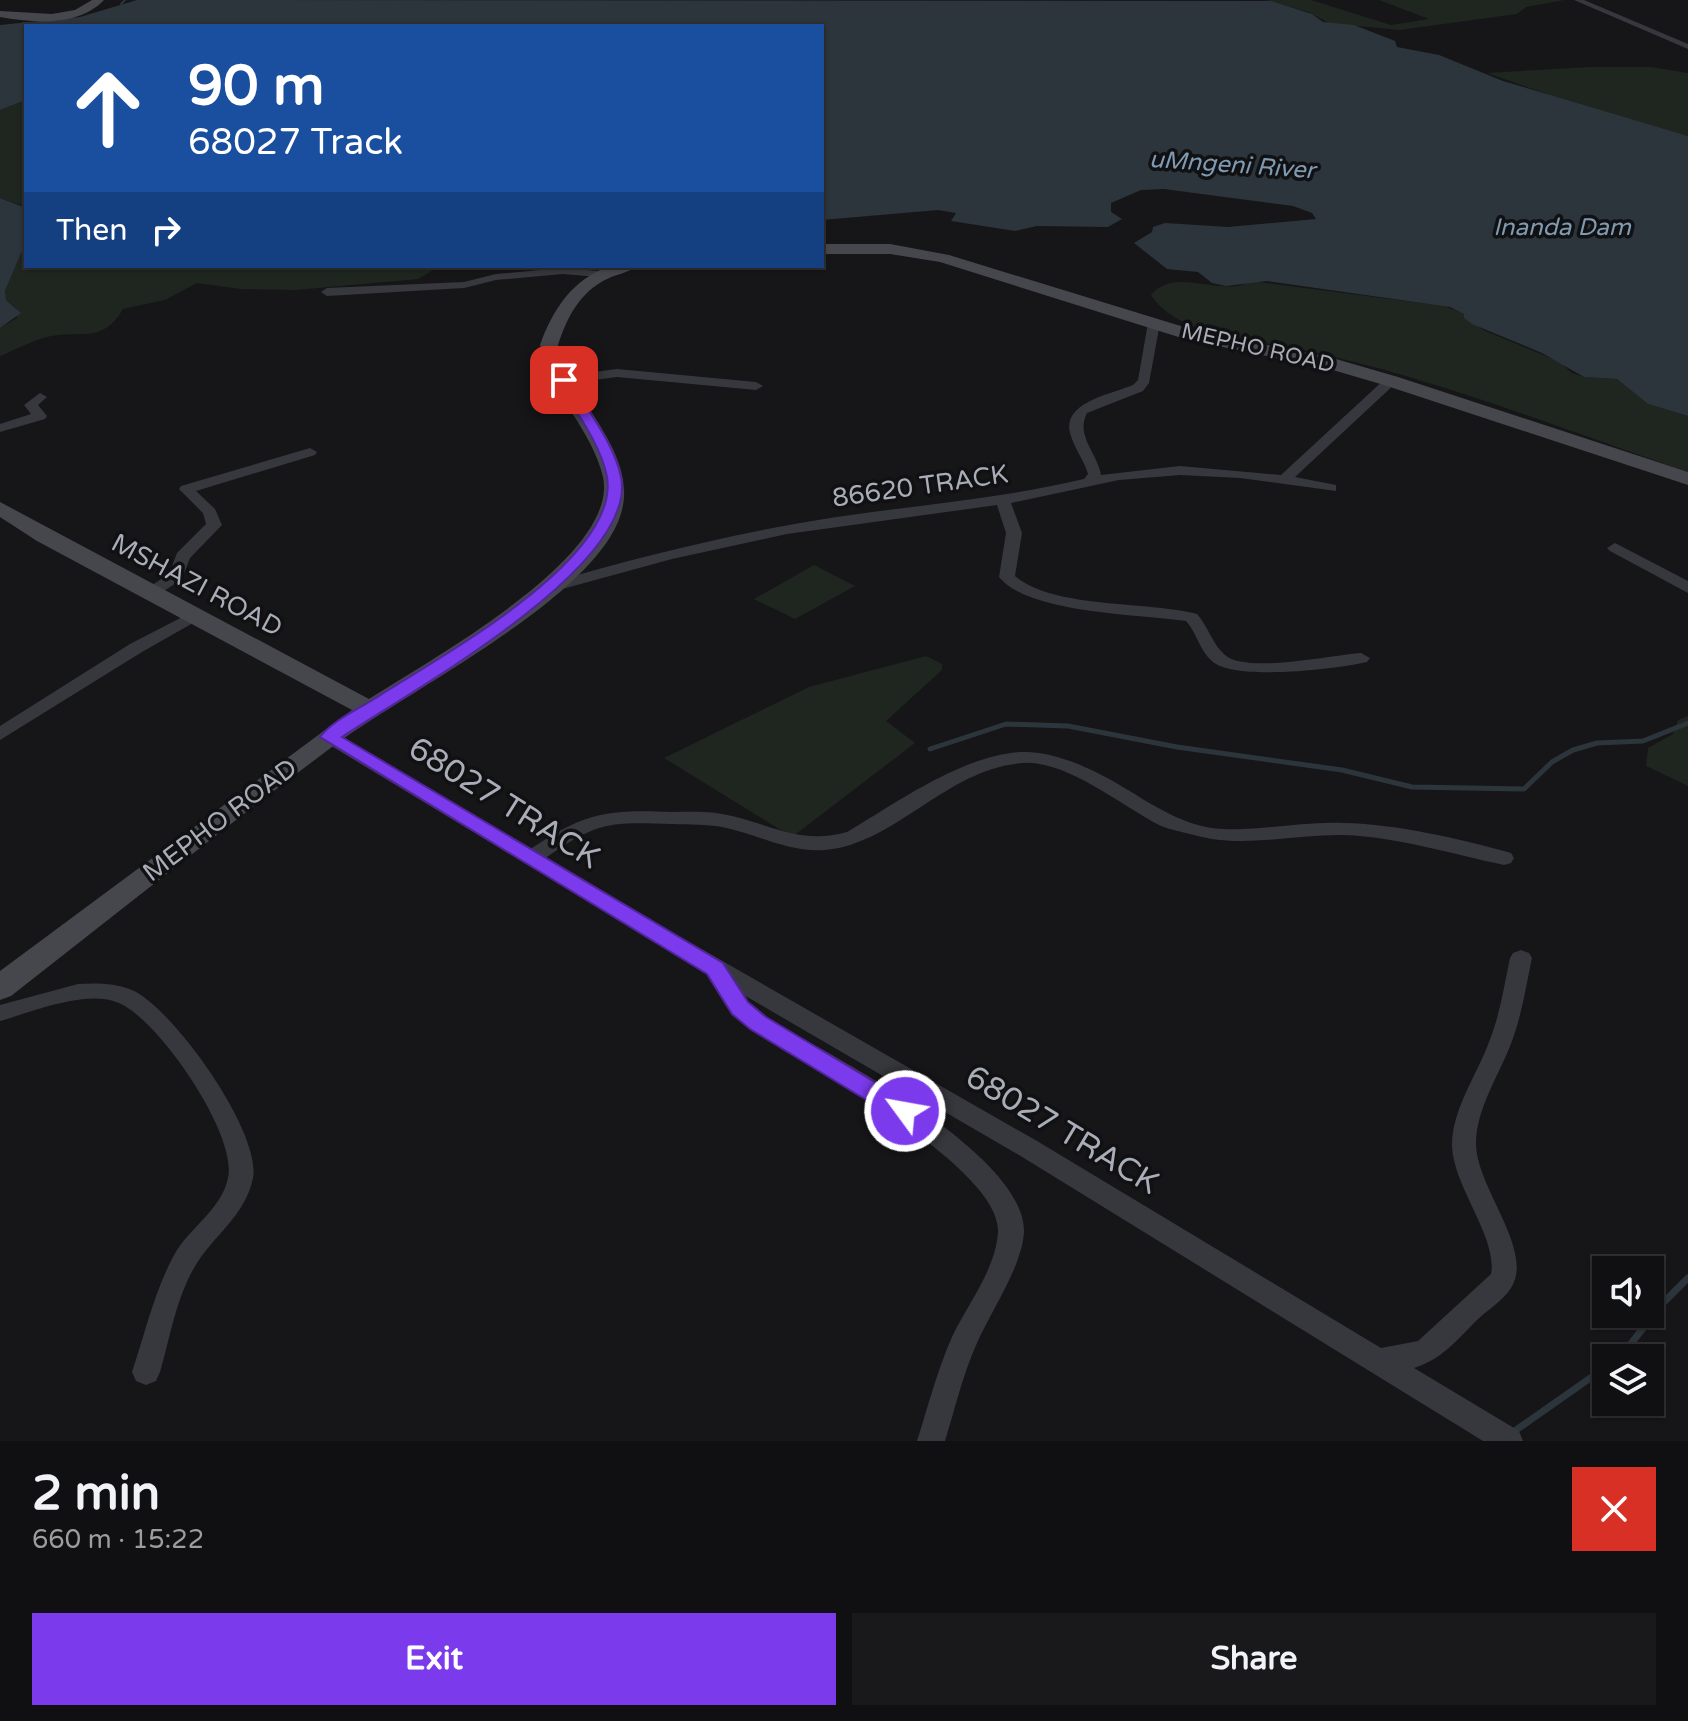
<!DOCTYPE html>
<meta charset="utf-8">
<style>
:root{--surface:#101012;--page:#19191b;--text:#f1f3f6;--muted:#9c9d9f;--line:#303032;--accent:#7c3aed}
body{margin:0;font-family:"Varela Round",sans-serif;background:var(--page);color:var(--text);height:100vh;display:flex;flex-direction:column;font-size:30px;white-space:nowrap}
*{box-sizing:border-box;margin:0}
p{font-size:26px;color:var(--muted)}
.icon{flex:none;width:44px;height:44px;fill:none;stroke:currentColor;stroke-width:2;stroke-linecap:round;stroke-linejoin:round}
.map{position:relative;height:1441px;overflow:hidden}
.drawer{display:flex;flex-direction:column;background:var(--surface);flex:1}
.drawer>*{flex:none}
.guide{position:absolute;left:24px;top:24px;width:800px;height:244px;border-radius:0px;box-shadow:0 2px 6px #0004,0 0 0 2px var(--line);background:#1a4fa0;color:#fff;overflow:hidden}
.tools{position:absolute;left:1592px;top:1256px;display:grid;gap:16px}
.tools a{display:grid;place-items:center;width:72px;height:72px;border-radius:0px;background:var(--surface);box-shadow:0 2px 6px #0004,0 0 0 2px var(--line);font-size:40px}
.pin{position:absolute;display:grid;place-items:center;width:68px;height:68px;color:#fff;margin:-34px;border-radius:16px;box-shadow:0 4px 12px #0006}
.me{position:absolute;width:88px;margin:-44px;rotate:302deg;stroke-linejoin:round;filter:drop-shadow(0 0 6px #0008)}
.turn{display:flex;align-items:center;gap:28px;height:168px;padding:0 32px;font-size:36px}
.turn .icon{width:104px;height:104px;stroke-width:2.5}
.turn b{display:block;font-size:56px;line-height:68px}
.then{display:flex;align-items:center;height:76px;padding:0 32px;background:#0003;gap:16px;font-size:30px}
.round{display:grid;place-items:center;flex:none;width:84px;height:84px;border-radius:0px;background:var(--page)}
.head{display:flex;align-items:center;justify-content:space-between;height:136px;padding:0 32px}
h1{font-size:48px;font-weight:700;line-height:60px}
.cta{display:flex;gap:16px;margin-top:auto;padding:16px 32px}
.cta a{flex:1;height:92px;border-radius:0px;background:var(--accent);color:#fff;font-size:32px;font-weight:700;line-height:92px;text-align:center}
.cta a+a{background:var(--page);color:var(--text)}
.map>svg:first-child{display:block}
.green{fill:#1e261f}
.water{fill:#2c353c}
.lines{fill:none;stroke-linecap:round;stroke-linejoin:round}
.stream-far2{stroke:#2c353c;stroke-width:2}
.stream-far1{stroke:#2c353c;stroke-width:5}
.stream{stroke:#2c353c;stroke-width:7}
.street{fill:#37383d;fill-rule:evenodd}
.secondary{fill:#45474d;fill-rule:evenodd}
.route{fill:#7c3aed;stroke:#51269a;stroke-width:2}
.labels{text-anchor:middle;dominant-baseline:central;stroke-width:7;stroke-linejoin:round;paint-order:stroke}
.far-street-label{font-size:22px;fill:#a8adb8;stroke:#111113}
.far-water-label{font-size:24px;font-style:italic;fill:#7f9bb3;stroke:#111113}
.street-label{font-size:26px;fill:#a8adb8;stroke:#111113}
.near-street-label{font-size:32px;fill:#a8adb8;stroke:#111113}
</style>
<div class="map">
<svg width="1688" height="1441" viewBox="0 0 1688 1441">
<rect width="100%" height="100%" fill="#161618"/>
<!-- green -->
<path class="green" d="M1266,0H1311L1391,25L1429,19L1379,0H1564L1526,7L1517,14L1399,30L1329,23L1308,12Z
M1589,67H1651L1688,73V136L1569,102L1487,73Z
M26,100V207L0,198V110Z
M26,249V266H440L418,279L296,290L241,289L197,283L165,300L123,309C102,345 81,329 47,337C31,341 15,350 0,356V328L17,318L16,308L6,300L5,291L21,252Z
M1251,281L1444,306L1465,314L1483,330L1560,362L1572,373L1584,377L1617,379L1648,404L1688,416V472C1559,428 1428,375 1294,348C1250,339 1177,336 1151,295C1175,265 1223,299 1251,281Z
M814,565L855,586L795,619L754,599Z
M926,656L942,664V670L886,721L915,743L792,837L664,758L809,687Z
M1688,716V786L1646,766L1648,748L1673,734L1678,720Z"/>
<!-- water -->
<path class="water" d="M137,0L1271,1L1312,14L1323,22L1354,25L1395,41L1397,47L1439,55L1503,81L1688,136V416L1648,404L1617,379L1584,377L1542,353L1472,324L1464,318V314L1450,307L1267,281L1226,286L1212,283L1198,272L1167,269L1134,243L1152,232L1153,227L1165,223L1228,227L1316,219L1312,213L1293,206L1164,189L1141,190L1111,203V212L1122,219L1108,227L1037,226L1015,231L951,221L956,213L938,210L822,220V26H26V100L0,110V25L80,17Z
M0,198L26,208V249L21,253L5,291L6,300L21,313L0,328Z"/>
<g class="lines">
<!-- stream-far2 -->
<path class="stream-far2" d="M121,4L125,0"/>
<!-- stream-far1 -->
<path class="stream-far1" d="M930,749L1006,724L1068,726L1177,747L1342,770L1412,787L1524,789L1552,762L1573,750L1597,743L1643,741L1688,723"/>
<!-- stream -->
<path class="stream" d="M1620,1358L1660,1306L1688,1278
M1508,1441L1516,1430L1606,1367"/>
<!-- street -->
<path class="street" d="M1574,0H1584L1688,44V49Z
M563,268L598,271L604,274L598,277L563,274L496,280L464,288L327,296L321,292L327,288L464,282L496,274Z
M1154,319L1160,323L1149,383L1143,391L1087,413C1075,436 1098,454 1101,475L1180,466L1281,475L1386,378L1398,381L1295,477L1336,485V491L1240,478L1180,475L1119,480L1011,503L1022,533L1015,576C1053,609 1147,601 1197,614C1208,626 1212,644 1225,655C1247,674 1331,655 1361,653L1370,658L1367,662C1338,669 1236,681 1213,662C1200,652 1197,633 1186,621C1139,614 1029,614 999,577L1006,533L997,505L787,534L672,559L555,591L547,586L549,583C642,556 735,533 830,518C915,505 1000,499 1084,479L1088,474C1084,460 1074,448 1070,433C1062,402 1112,394 1133,385L1138,380L1148,323Z
M617,369L756,382L763,386L756,390L617,377L564,384L557,380L564,376Z
M40,393L47,397L38,405L47,416L45,419L0,432V424L31,414L24,405Z
M310,448L317,452L315,455L196,491L215,509L222,525L190,558L182,579L158,595H146L144,592L146,589L169,574L177,553L206,524L203,513L179,489L181,486Z
M1615,543L1688,581V593L1610,551L1607,548Z
M194,611L200,613L202,616L200,619L142,652L0,740V726L130,644Z
M329,731L529,850C585,812 607,809 673,812C689,812 706,811 722,814C768,822 798,846 847,832C896,803 970,750 1028,752C1058,753 1092,769 1118,784C1150,803 1185,828 1223,829C1263,831 1304,821 1344,823C1397,824 1460,839 1511,853L1514,858L1511,863L1504,865C1452,854 1398,837 1344,835C1293,834 1243,849 1194,835C1183,832 1170,830 1159,825C1122,806 1066,760 1023,763C950,768 900,838 833,849C793,856 759,834 722,827C706,824 689,825 673,824C609,822 598,821 544,859L1037,1141L1381,1348L1418,1341L1491,1274C1498,1238 1453,1186 1452,1146C1452,1109 1477,1075 1489,1042C1500,1015 1504,986 1510,958L1513,953L1521,950L1529,953L1532,958C1526,986 1522,1014 1512,1041C1500,1074 1476,1108 1476,1144C1476,1187 1535,1251 1511,1288C1503,1301 1487,1310 1476,1321C1456,1341 1442,1359 1414,1368L1519,1431L1523,1441H1483L1019,1155L742,994C761,1022 799,1036 827,1052C879,1082 1024,1164 1024,1231C1023,1265 991,1311 977,1343C963,1374 955,1408 945,1441H917C928,1406 937,1371 952,1337C967,1305 996,1269 998,1232C1002,1168 802,1060 750,1029L732,1014L706,973L323,741L320,737L323,733Z
M78,984C96,983 115,983 132,990C173,1008 262,1133 253,1178C245,1217 212,1236 194,1268C176,1299 170,1338 160,1372L156,1381L146,1385L136,1381L132,1372C145,1333 154,1293 173,1257C188,1228 221,1211 228,1178C238,1135 159,1020 119,1003C87,989 32,1012 0,1021V1005Z"/>
<!-- secondary -->
<path class="secondary" d="M92,0H104C78,27 34,23 0,17V11L52,14L75,10Z
M822,244H890L949,255L1197,331L1329,357L1398,377L1688,472V485L1384,385L1326,368L1188,340L940,262L890,254H822Z
M609,266H636C629,273 617,274 607,279C580,292 567,317 558,345C570,403 646,456 618,522C584,603 409,690 336,744C226,826 119,912 11,996L0,1000V971L352,710L37,541L0,517V502L369,699C427,661 620,557 603,477C592,429 549,392 540,345C553,309 572,280 609,266Z"/>
</g>
<!-- route -->
<path class="route" d="M564,376L570,380C587,410 614,443 621,477C639,567 407,693 342,737L723,963L748,1002L766,1017L913,1105L917,1111L913,1118H896L750,1029L732,1014L707,974L320,737C332,721 357,710 374,699C434,660 621,560 607,477C601,444 574,409 557,380Z"/>
<g class="labels">
<!-- far-street labels -->
<g class="far-street-label">
<text transform="translate(1258 348) rotate(13)">MEPHO ROAD</text>
</g>
<!-- far-water labels -->
<g class="far-water-label">
<text transform="translate(1232 165) rotate(4)">uMngeni River</text>
<text x="1562" y="227">Inanda Dam</text>
</g>
<!-- street labels -->
<g class="street-label">
<text transform="translate(920 486) rotate(-8)">86620 TRACK</text>
<text transform="translate(197 585) rotate(28)">MSHAZI ROAD</text>
<text transform="translate(220 820) rotate(-37)">MEPHO ROAD</text>
</g>
<!-- near-street labels -->
<g class="near-street-label">
<text transform="translate(504 803) rotate(32)">68027 TRACK</text>
<text transform="translate(1062 1130) rotate(31)">68027 TRACK</text>
</g>
</g>
</svg>
<div class="tools">
<a><svg class="icon" aria-label="sound" viewBox="0 0 24 24"><path d="M4 9h4l5-4v14l-5-4H4zM17 9q2 3 0 6"/></svg></a>
<a><svg class="icon" aria-label="layers" viewBox="0 0 24 24"><path d="M12 4l9 5-9 5-9-5zM3 14l9 5 9-5"/></svg></a>
</div>
<div class="pin" style="left:564px;top:380px;background:#d93025"><svg class="icon" aria-label="arrive" viewBox="0 0 24 24"><path d="M6 21V4h12l-3 4 3 4H6"/></svg></div>
<svg class="me" style="left:905px;top:1111px" viewBox="-20 -20 40 40"><circle r="17" fill="#7c3aed" stroke="#fff" stroke-width="3"/><path d="M0-11L8 9 0 5-8 9z" fill="#fff"/></svg>
<div class="guide">
<div class="turn"><svg class="icon" aria-label="ahead" viewBox="0 0 24 24"><path d="M12 20V5M6 11l6-6 6 6"/></svg><div><b>90 m</b>68027 Track</div></div>
<div class="then">Then<svg class="icon" aria-label="right" viewBox="0 0 24 24"><path d="M7 20v-9h11M14 6l5 5-5 5"/></svg></div>
</div>
</div>
<section class="drawer">
<div class="head"><div><h1>2 min</h1><p>660 m · 15:22</p></div><a class="round" style="background:#d93025;color:#fff"><svg class="icon" aria-label="close" viewBox="0 0 24 24"><path d="M6 6l12 12M18 6L6 18"/></svg></a></div>
<div class="cta"><a>Exit</a><a>Share</a></div>
</section>
